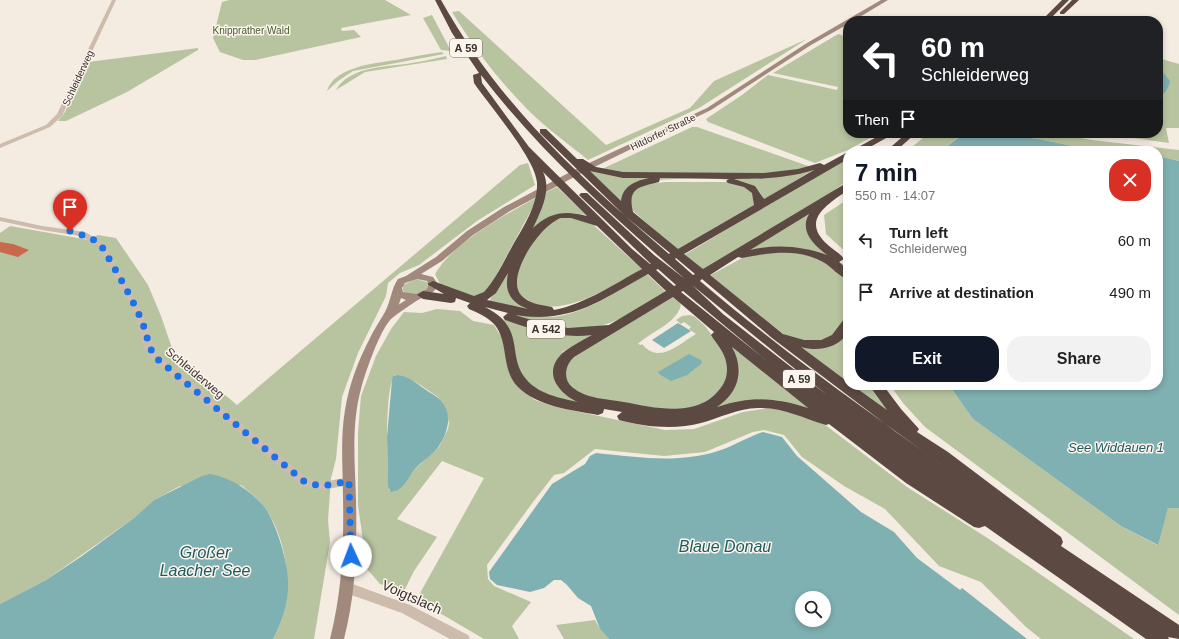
<!DOCTYPE html>
<meta charset="utf-8">
<style>
:root{--surface:#fff;--page:#f2f2f2;--text:#222;--muted:#767676;--accent:#111827}
body{margin:0;font-family:Arial,sans-serif;background:var(--page);color:var(--text);height:100vh;display:flex;flex-direction:column;font-size:15px;white-space:nowrap}
*{box-sizing:border-box;margin:0}
p{font-size:13px;color:var(--muted)}
.icon{flex:none;width:22px;height:22px;fill:none;stroke:currentColor;stroke-width:2;stroke-linecap:round;stroke-linejoin:round}
.map{position:relative;flex:1;overflow:hidden}
.side{position:absolute;left:843px;top:146px;width:320px;height:244px;display:flex;flex-direction:column;background:var(--surface);border-radius:16px;box-shadow:0 2px 6px #0003}
.side>*{flex:none}
.banner{position:absolute;left:843px;top:16px;width:320px;height:122px;border-radius:16px;box-shadow:0 2px 6px #0003;background:#202124;color:#fff;overflow:hidden}
.buttons{position:absolute;left:795px;top:591px;display:grid;gap:8px}
.buttons a{display:grid;place-items:center;width:36px;height:36px;border-radius:50%;background:var(--surface);box-shadow:0 2px 6px #0003;font-size:20px}
.pin{position:absolute;display:grid;place-items:center;width:34px;height:34px;color:#fff;margin:-41px -17px;border-radius:50% 50% 50% 0;rotate:-45deg;box-shadow:0 0 4px #0007}
.pin .icon{rotate:45deg}
.me{position:absolute;width:44px;margin:-22px;rotate:358deg;stroke-linejoin:round;filter:drop-shadow(0 0 3px #0008)}
.turn{display:flex;align-items:center;gap:14px;height:84px;padding:0 12px;font-size:18px}
.turn .icon{width:52px;height:52px;stroke-width:2.5}
.turn b{display:block;font-size:28px;line-height:34px}
.then{display:flex;align-items:center;height:38px;padding:0 12px;background:#0003;gap:8px;font-size:15px}
.round{display:grid;place-items:center;flex:none;width:42px;height:42px;border-radius:16px;background:var(--page)}
.headline{display:flex;align-items:center;justify-content:space-between;height:68px;padding:0 12px}
h1{font-size:24px;font-weight:600;line-height:30px;color:var(--accent)}
.primary-button{display:flex;gap:8px;margin-top:auto;padding:8px 12px}
.primary-button a{flex:1;height:46px;border-radius:16px;background:var(--accent);color:#fff;font-size:16px;font-weight:600;line-height:46px;text-align:center}
.primary-button a+a{background:var(--page);color:var(--text)}
ul{padding:0;list-style:none}
li{display:flex;align-items:center;gap:12px;height:52px;padding:0 12px}
li div{flex:1}
li b{display:block;font-size:15px}
li em{font-style:normal}
.map>svg:first-child{display:block}
.green{fill:#b8c4a0;fill-rule:evenodd}
.water{fill:#7fb0b2;fill-rule:evenodd}
.building{fill:#c8694b}
.lines{fill:none;stroke-linecap:round;stroke-linejoin:round}
.street{fill:#cdbbac;fill-rule:evenodd}
.secondary{fill:#a18a7d;fill-rule:evenodd}
.highway{fill:#5c4a42;fill-rule:evenodd}
.route{stroke:#1a73e8;stroke-width:7;stroke-dasharray:0 12.6}
.labels{text-anchor:middle;dominant-baseline:central;stroke-width:3;stroke-linejoin:round;paint-order:stroke}
.far-park-label{font-size:10px;fill:#4a5a2e;stroke:#fbf5ee}
.far-street-label{font-size:10px;fill:#3b302b;stroke:#fbf5ee}
.shield{fill:#fbf5ee;stroke:#756b66;stroke-width:1}
.shield-label{font-size:11px;font-weight:bold;fill:#3b302b}
.street-label{font-size:12px;fill:#3b302b;stroke:#fbf5ee}
.water-label{font-size:13px;font-style:italic;fill:#1f5a5e;stroke:#fbf5ee}
.near-street-label{font-size:14px;fill:#3b302b;stroke:#fbf5ee}
.near-water-label{font-size:16px;font-style:italic;fill:#1f5a5e;stroke:#fbf5ee}
</style>
<div class="map">
<svg width="1179" height="639" viewBox="0 0 1179 639">
<rect width="100%" height="100%" fill="#f4ebe1"/>
<!-- green -->
<path class="green" d="M229,0H385L411,15L341,28L342,31L354,30L361,37L255,60H243L220,52L213,38L222,2Z
M459,11L606,145L690,108L714,81L807,39L699,108L588,160C569,144 547,129 529,111C499,81 474,48 452,12Z
M432,15L451,51L441,50L423,18Z
M838,34L848,37V133H879L850,149L815,163L708,122L706,119L742,95L768,75L837,90L838,87L773,73Z
M198,48V50L127,92L66,121H58L65,112L88,62Z
M442,52L444,54L353,71L338,81L327,91C334,67 375,63 396,60C411,57 426,54 442,52Z
M446,56L447,59L365,72L336,90C349,67 383,67 406,64C420,62 433,59 446,56Z
M1158,58L1179,64V128H1166L1169,143L1098,133H1158V97L1162,95V69L1158,66Z
M692,127H697L811,167L771,174L624,173L602,169Z
M929,133H971H964L940,151H907Z
M994,133H1054L1092,140L1179,150V161L1158,156V151H1097L1039,139Z
M848,157V180L828,195L703,270L684,255Z
M528,163L535,185L477,221L419,265L400,273L388,283L386,296L358,353L342,397L336,459L331,478L328,520L330,542L314,639H273C295,602 290,543 265,508C259,499 249,492 241,485L180,486L154,500L134,518L46,580L0,604V233L10,226L89,240L98,235L116,238L148,285L161,316L173,351L237,405L520,165Z
M815,169L763,200C762,170 661,178 641,183L622,203L588,171L592,170L596,172L741,178Z
M666,182H733L743,185L758,198L753,207L677,250L631,209L630,193C639,184 654,183 666,182Z
M557,187L586,215L574,213L550,217L507,280L536,313L489,302L545,193Z
M539,196L486,294C470,301 455,291 440,284L435,274C453,242 507,214 539,196Z
M848,199V254L826,234L824,215Z
M809,214L806,227L833,257L848,268V271C805,249 797,242 747,251Z
M569,216L589,221L642,269C609,287 551,329 517,291L515,271L530,243L555,219Z
M768,251L810,254L842,272L848,279V312L841,330L838,334L812,343L786,336L709,276L744,257Z
M647,274L667,293C638,309 607,331 572,330C550,329 527,320 506,313C520,312 536,318 552,317C586,314 618,290 647,274Z
M416,279L427,282V289C419,294 411,297 403,291V285Z
M673,297L681,303C680,322 650,332 638,344L641,345L642,344C659,365 679,344 696,334L689,329L691,327L684,322L681,324L676,320L682,316L690,315L695,317L705,326L728,356L729,379C718,392 708,405 691,408C668,413 595,403 576,391C572,388 568,383 565,380V365L577,353Z
M437,309L460,311L473,321L494,325L502,338L509,372L518,386L535,400L556,407L665,430L694,429L743,412L768,408L794,411L824,424L907,487L989,539L1134,639H1041L1026,627L981,582L939,566L885,509L844,486L802,457L784,435L764,430L753,432L705,452L664,456L595,449L564,473L554,475L533,502L487,565L488,579L494,586L531,602L512,626L519,639H484L438,612L419,595L484,478L442,461L397,519L437,537L414,571L404,591L380,584L367,569L358,505V432L361,396L376,356L391,329L404,312L422,313ZM395,375L416,382L438,397L445,408L449,423L448,429L439,447L415,469L403,485L394,492L389,490C387,472 384,387 395,375Z
M503,319L537,329L597,333L562,352L564,355C554,374 548,381 568,396L667,418L727,397C743,380 742,367 732,347L808,408L783,401L758,399L664,419L554,398L530,386L518,371L512,337Z
M848,333V385L796,345L835,344Z
M848,385H871L890,413Z
M890,385H949L973,419L1121,526L1157,545L1168,508H1179V615L925,427L903,403Z
M595,620L600,629L609,639H564L556,625Z"/>
<!-- water -->
<path class="water" d="M1158,66L1170,81C1169,88 1165,94 1158,97Z
M965,133H994L1039,139L1097,151H940Z
M1158,156L1179,161V508H1168L1158,545L1121,526L973,419L949,385H1158Z
M678,323L691,331L664,348L652,340Z
M689,354L701,360L702,363L687,375L671,381L659,374L658,372Z
M397,375C412,377 418,385 429,392C453,404 452,426 439,446C433,455 422,461 415,469C408,477 404,491 391,492L388,487L387,437L392,380L393,376Z
M763,432L782,437L797,456L861,512L894,532L917,558L960,590L962,588L1027,639H609L600,629L591,606L578,598L567,585L561,580H554L544,588L530,592L497,585L490,579L489,572L552,484L585,464L590,456L596,453C637,457 678,464 718,451C734,446 747,437 763,432ZM802,598H824V620H802Z
M210,474C231,478 248,489 262,504C275,518 288,562 288,581C289,600 282,623 273,639H0V604L46,580L82,556L134,518L154,500L202,476Z"/>
<!-- building -->
<path class="building" d="M0,242L13,244L29,250L18,257L0,252Z"/>
<g class="lines">
<!-- street -->
<path class="street" d="M112,0H116L62,116L50,127L0,148V144L46,125L57,114Z
M0,217L42,226L85,232L104,243L141,310C149,326 149,340 158,355L309,479L323,482L349,477L353,478L355,481L353,484L323,490L302,486L152,359L142,345L137,321L133,310L98,246L80,236L42,230L0,221Z
M347,582L410,605L468,635L470,639H450L402,613L343,592L341,588L343,584Z"/>
<!-- secondary -->
<path class="secondary" d="M881,0H888L853,21H848V24L811,45L711,110L580,174L510,211L473,235L442,261L421,274L433,277L438,284C434,295 427,295 418,300C410,305 398,313 391,319C380,330 365,373 361,389C351,425 355,463 356,500C357,547 356,593 344,639H330C342,592 344,546 343,498C343,469 340,439 345,410C349,385 358,361 370,338C374,329 380,321 385,312C391,301 391,289 398,279L406,276L436,257L467,231L504,207L574,170L707,108L807,43ZM417,279L427,281L428,284L427,289L416,294L403,292L402,288L405,283ZM401,298L406,300L398,305L399,304Z"/>
<!-- highway -->
<path class="highway" d="M435,0H441C489,86 551,150 624,215L540,133V129H546L577,159H583L596,167L623,172L764,173L798,169L820,163L824,165L848,152V159L684,254L703,269L848,182V190C827,205 800,220 828,245C833,250 840,253 844,259L839,262L848,270V279C839,277 832,267 823,262C799,248 768,253 742,258L738,257L710,275L783,334L804,340H821L832,335L844,319L848,318V333C837,348 819,352 801,347L848,382V385H852L887,410L869,385H883L901,409L919,429L917,432L948,452L1061,537L1063,542L1061,546L1179,625V639L1168,637L1169,639H1146L985,526L979,528L974,527L906,483L829,424L826,425C803,418 782,407 758,408C738,408 720,418 701,423C676,430 644,427 619,420L617,416L622,412L604,409L603,413L598,415C572,410 538,407 518,387C501,370 509,343 495,325C488,317 478,313 469,309L467,306L470,303L456,298L455,302L451,303L423,299L417,295L423,291L444,294L427,284L433,281L474,296L484,292C496,279 505,259 514,243C524,226 538,204 537,183C536,159 489,105 474,83L473,75L479,73L452,33ZM481,75C540,152 612,216 685,279L654,255L587,193H581L579,195L581,197L651,264H650L632,249L529,147L482,83ZM814,170L764,199L755,186L734,179C761,179 788,178 814,170ZM590,171L623,178H649C636,181 623,185 621,201ZM543,172L587,216C566,210 549,212 533,228C541,211 552,190 543,172ZM660,178L729,179L726,181L728,183L744,187L752,193L754,205L678,249L633,212C627,187 640,187 659,182ZM809,214C799,231 814,245 827,255C802,246 776,244 750,250ZM625,216L670,253L669,254ZM561,218H571L597,226L642,269C614,284 585,304 554,310L552,307C542,305 529,304 521,295C505,277 540,225 561,218ZM676,258L695,274L693,275L675,259ZM658,269L676,285L674,286L656,270ZM508,273C504,292 511,303 528,309L487,300L496,293ZM648,274L666,291L609,325L568,328L545,324L515,315C572,324 601,300 648,274ZM702,279L772,338L896,432L960,477C872,415 782,351 700,281ZM692,285L827,395L723,314ZM683,291L767,361L681,292ZM673,297L714,332L711,335C716,343 722,349 725,358C729,370 727,381 719,390C697,418 655,408 624,402C607,399 586,399 572,387C562,378 566,364 574,357ZM485,307L508,313L503,317L505,320C534,330 561,339 592,335C583,340 573,345 565,351C541,370 557,393 578,402C560,398 538,394 526,379C506,355 527,328 485,307ZM732,347L808,408C774,397 751,396 717,407C739,392 745,370 732,347Z
M1062,0H1069L1048,21H1041Z
M1072,0H1079L1064,14H1060V12Z
M884,133H895L863,151H851Z
M907,133H916L896,151H886Z"/>
</g>
<g class="lines">
<!-- route -->
<path class="route" d="M70,231L91,238L101,245C115,269 130,294 141,319C147,333 147,344 155,357L306,483L323,486L349,481L351,556"/>
</g>
<g class="labels">
<!-- far-park labels -->
<g class="far-park-label">
<text x="251" y="30">Knipprather Wald</text>
</g>
<!-- far-street labels -->
<g class="far-street-label">
<text transform="translate(78 78) rotate(-65)">Schleiderweg</text>
<text transform="translate(663 132) rotate(-26)">Hitdorfer Straße</text>
</g>
<!-- shield labels -->
<g class="shield">
<rect x="450" y="39" width="32" height="18" rx="3"/>
<rect x="527" y="320" width="38" height="18" rx="3"/>
<rect x="783" y="370" width="32" height="18" rx="3"/>
</g>
<g class="shield-label">
<text x="466" y="48">A 59</text>
<text x="546" y="329">A 542</text>
<text x="799" y="379">A 59</text>
</g>
<!-- street labels -->
<g class="street-label">
<text transform="translate(195 373) rotate(40)">Schleiderweg</text>
</g>
<!-- water labels -->
<g class="water-label">
<text x="1116" y="447">See Widdauen 1</text>
</g>
<!-- near-street labels -->
<g class="near-street-label">
<text transform="translate(412 597) rotate(24)">Voigtslach</text>
</g>
<!-- near-water labels -->
<g class="near-water-label">
<text x="725" y="546">Blaue Donau</text>
<text x="205" y="552">Großer<tspan x="205" dy="18">Laacher See</tspan></text>
</g>
</g>
</svg>
<div class="buttons">
<a><svg class="icon" aria-label="search" viewBox="0 0 24 24"><circle cx="10" cy="10" r="6"/><path d="M15 15l6 6"/></svg></a>
</div>
<div class="pin" style="left:70px;top:231px;background:#d93025"><svg class="icon" aria-label="arrive" viewBox="0 0 24 24"><path d="M6 21V4h12l-3 4 3 4H6"/></svg></div>
<svg class="me" style="left:351px;top:556px" viewBox="-20 -20 40 40"><circle r="19" fill="#fff"/><path d="M0-13L10 11 0 6-10 11z" fill="#1a73e8"/></svg>
<div class="banner">
<div class="turn"><svg class="icon" aria-label="left" viewBox="0 0 24 24"><path d="M17 20v-9H6M10 6l-5 5 5 5"/></svg><div><b>60 m</b>Schleiderweg</div></div>
<div class="then">Then<svg class="icon" aria-label="arrive" viewBox="0 0 24 24"><path d="M6 21V4h12l-3 4 3 4H6"/></svg></div>
</div>
<section class="side">
<div class="headline"><div><h1>7 min</h1><p>550 m · 14:07</p></div><a class="round" style="background:#d93025;color:#fff"><svg class="icon" aria-label="close" viewBox="0 0 24 24"><path d="M6 6l12 12M18 6L6 18"/></svg></a></div>
<ul>
<li><svg class="icon" aria-label="left" viewBox="0 0 24 24"><path d="M17 20v-9H6M10 6l-5 5 5 5"/></svg><div><b>Turn left</b><p>Schleiderweg</p></div><em>60 m</em></li>
<li><svg class="icon" aria-label="arrive" viewBox="0 0 24 24"><path d="M6 21V4h12l-3 4 3 4H6"/></svg><div><b>Arrive at destination</b></div><em>490 m</em></li>
</ul>
<div class="primary-button"><a>Exit</a><a>Share</a></div>
</section>
</div>
